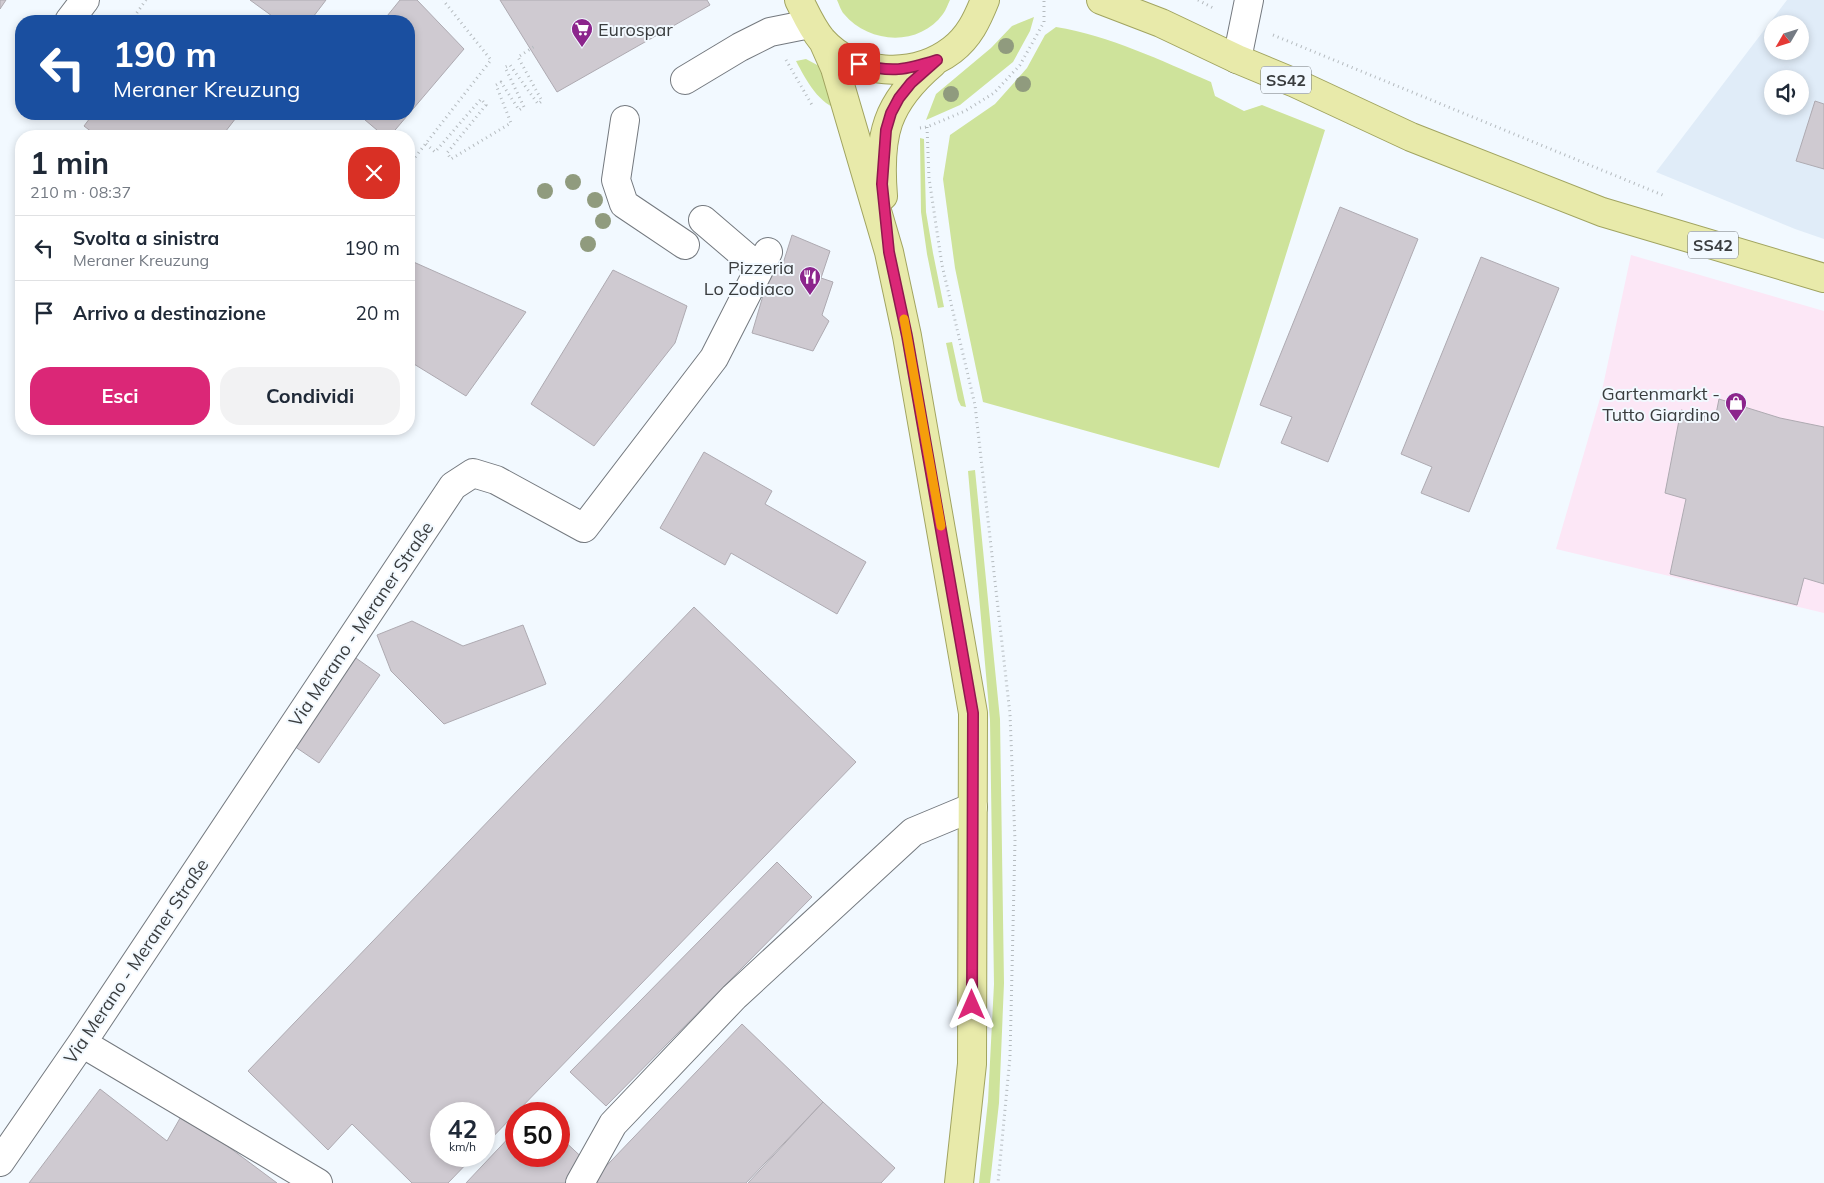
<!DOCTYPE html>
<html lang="it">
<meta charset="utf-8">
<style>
:root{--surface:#fff;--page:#f2f2f3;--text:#1f2937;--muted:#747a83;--line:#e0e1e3;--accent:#db2777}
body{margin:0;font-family:Mulish,sans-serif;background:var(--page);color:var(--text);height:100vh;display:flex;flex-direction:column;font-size:19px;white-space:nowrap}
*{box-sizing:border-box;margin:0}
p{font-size:16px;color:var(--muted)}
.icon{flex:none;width:28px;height:28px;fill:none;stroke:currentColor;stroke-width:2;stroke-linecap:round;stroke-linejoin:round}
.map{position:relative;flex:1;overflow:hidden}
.drawer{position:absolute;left:15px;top:130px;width:400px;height:305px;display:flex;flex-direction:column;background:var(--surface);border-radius:20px;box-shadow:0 2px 8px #0003}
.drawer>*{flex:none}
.top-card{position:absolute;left:15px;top:15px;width:400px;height:105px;border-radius:20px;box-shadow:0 2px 8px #0003;background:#1a4fa0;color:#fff;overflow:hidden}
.needle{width:32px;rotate:231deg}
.tools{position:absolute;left:1764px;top:15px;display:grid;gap:10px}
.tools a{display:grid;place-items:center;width:45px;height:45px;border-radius:50%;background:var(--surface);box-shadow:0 2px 8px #0003;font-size:25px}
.speed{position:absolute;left:430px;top:1102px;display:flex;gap:10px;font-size:25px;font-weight:700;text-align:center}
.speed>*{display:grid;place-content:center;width:65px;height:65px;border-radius:50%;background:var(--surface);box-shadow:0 2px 8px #0003;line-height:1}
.speed small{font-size:12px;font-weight:400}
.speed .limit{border:8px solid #d22;background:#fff;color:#111}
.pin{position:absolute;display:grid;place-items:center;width:42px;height:42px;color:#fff;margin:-21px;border-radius:10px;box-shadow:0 2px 8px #0006}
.me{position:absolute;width:55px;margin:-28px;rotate:0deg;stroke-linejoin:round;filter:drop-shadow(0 0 4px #0008)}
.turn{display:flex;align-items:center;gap:18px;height:105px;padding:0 15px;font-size:22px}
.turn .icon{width:65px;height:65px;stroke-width:2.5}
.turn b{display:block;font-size:35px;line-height:42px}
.round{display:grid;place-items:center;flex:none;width:52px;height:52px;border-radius:20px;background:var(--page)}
.summary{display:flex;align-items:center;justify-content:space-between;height:85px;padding:0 15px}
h1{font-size:30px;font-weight:700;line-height:38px}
.cta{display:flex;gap:10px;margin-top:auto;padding:10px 15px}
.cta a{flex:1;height:58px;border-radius:20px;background:var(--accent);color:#fff;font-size:20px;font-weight:700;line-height:58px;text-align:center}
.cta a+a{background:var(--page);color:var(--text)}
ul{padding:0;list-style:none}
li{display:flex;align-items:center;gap:15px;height:65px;padding:0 15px;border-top:1px solid var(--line)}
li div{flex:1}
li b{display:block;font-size:19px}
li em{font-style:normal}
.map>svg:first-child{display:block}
.commercial{fill:#fce7f6}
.built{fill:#e0ecf8;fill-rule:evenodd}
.green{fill:#cee39b}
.building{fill:#cfcad1;stroke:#aeaab1}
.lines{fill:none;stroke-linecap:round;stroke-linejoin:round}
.minor-casing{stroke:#74797f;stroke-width:30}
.major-casing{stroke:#a1a460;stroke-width:30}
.path{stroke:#b5bbbf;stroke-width:3;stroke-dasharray:1 4;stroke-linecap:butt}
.minor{stroke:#fff;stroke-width:28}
.major{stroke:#e8eaaa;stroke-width:28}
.tree{fill:#909b7e}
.route-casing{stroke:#8e194d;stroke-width:12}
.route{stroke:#db2777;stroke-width:9}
.slow{stroke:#f59e0b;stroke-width:9}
.labels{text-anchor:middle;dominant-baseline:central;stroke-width:4;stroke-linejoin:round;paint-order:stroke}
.shield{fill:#f2f9ff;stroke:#717579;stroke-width:1}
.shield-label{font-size:16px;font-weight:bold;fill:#3a3d3f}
.poi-label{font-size:18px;fill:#3a3d3f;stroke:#f2f9ff;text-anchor:end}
.street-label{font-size:18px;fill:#3a3d3f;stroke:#f2f9ff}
</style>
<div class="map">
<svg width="1824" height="1183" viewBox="0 0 1824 1183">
<rect width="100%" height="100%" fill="#f2f9ff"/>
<!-- commercial -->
<path class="commercial" d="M1631,255L1824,311V613L1556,549L1601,395Z"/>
<!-- built -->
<path class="built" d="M1787,0H1824V239L1795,229L1656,172ZM1772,24H1800V51H1772ZM1772,79H1800V106H1772Z"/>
<!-- green -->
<path class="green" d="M837,0H950C948,4 946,10 943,14C919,47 869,44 844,14C841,11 839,4 837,0Z
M1034,17L1030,31L1013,62L960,105L926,120L936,94L991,48L1012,26Z
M1056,27C1110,36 1160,60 1211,82L1215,96L1244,111L1262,105L1325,130L1219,468L983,402L955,268L943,179L950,135L995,104L1027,68L1045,35Z
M806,59L821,67L841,110C819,105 806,80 796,61Z
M920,138L924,139L926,212L933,253L944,307L938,308L927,254L921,212Z
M952,342L966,407L961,406L958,400L946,343Z
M975,470L1000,719L1004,983L999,1103L990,1183H979L988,1101L994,984L990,720L968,471Z"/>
<!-- building -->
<path class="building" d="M0,0H6L0,9Z
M250,0H326L310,21H279Z
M400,0H417L464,49L390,136H384L358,114H409V21H383Z
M500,0H707L710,5L557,92Z
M1815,101L1824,104V169L1796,161Z
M93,114H239L222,136H97L84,126Z
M1340,207L1418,239L1328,462L1281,443L1292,417L1260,405Z
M792,235L830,251L821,278L833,282L822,315L829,321L813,351L752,333L772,265L781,270Z
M1481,257L1559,288L1469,512L1421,493L1432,467L1401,454Z
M409,260L526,312L466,396L409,361Z
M613,270L687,306L675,343L594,446L531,404Z
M1719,399L1780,418L1824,427V584L1804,578L1797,605L1670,574L1686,499L1665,493L1681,410L1715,419Z
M704,452L772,491L765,504L866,562L837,614L731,553L725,565L660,528Z
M694,607L856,762L484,1146V1114H441V1156H474L448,1183H412L352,1124L328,1150L248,1071Z
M412,621L463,646L523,625L546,684L444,724L391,671L377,635Z
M353,656L380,675L319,763L291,744Z
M777,862L812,897L606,1106L570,1072Z
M742,1024L823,1102L746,1183H590Z
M100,1089L167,1141L183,1113L277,1183H29Z
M823,1102L895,1168L881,1183H748Z
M516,1130V1156H559V1136L590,1165L573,1183H466Z"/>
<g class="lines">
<!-- minor casing -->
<g class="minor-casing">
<path id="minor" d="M69,21L85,0
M1237,59L1249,0
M685,80L740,47L770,32L810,24
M625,120L616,180L624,204L685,245
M703,220L759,268
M82,1043L318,1183
M0,1162L82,1043L453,486L473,473L496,480L584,528L714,358L768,252
M580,1183L613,1124L734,997L913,832L973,807"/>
</g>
<!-- major casing -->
<g class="major-casing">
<path id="major" d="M799,0C806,14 812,28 822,40C854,76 914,79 952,50C969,37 977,20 985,0
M1101,0L1161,23L1237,59L1295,83L1411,137L1602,212L1824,278
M823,41L835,68L889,252L907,336L973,713L972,1064L959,1183
M883,196C878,135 886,103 933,63"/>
</g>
<!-- path -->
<path class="path" d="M1198,0L1215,9
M131,21L146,0
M1273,35L1665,196
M786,60L812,105
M927,127L929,178L942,265L975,405L1010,714L1015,841L1010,1057L998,1183
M920,128L927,127L965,111L994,93L1020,65L1044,22V0
M426,144L435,152L481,99L486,105L447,153L451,159L511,123L496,85L501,82L519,110L524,107L505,67L510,65L538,104L542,101L518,57L535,46
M409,165L491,60L443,0"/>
<!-- minor -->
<use href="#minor" class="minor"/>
<!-- major -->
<use href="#major" class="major"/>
</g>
<!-- trees -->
<g class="tree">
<circle cx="1006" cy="46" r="8"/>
<circle cx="1023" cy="84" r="8"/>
<circle cx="951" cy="94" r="8"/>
<circle cx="573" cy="182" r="8"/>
<circle cx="545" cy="191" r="8"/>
<circle cx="595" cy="200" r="8"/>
<circle cx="603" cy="221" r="8"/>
<circle cx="588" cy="244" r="8"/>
</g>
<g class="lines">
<!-- route casing -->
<g class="route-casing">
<path id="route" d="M859,64C892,73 905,70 937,60L911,83L899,98L891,113L886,130L882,184L889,252L907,336L973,713L972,1005"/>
</g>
<!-- route -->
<use href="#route" class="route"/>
<!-- slow -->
<path class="slow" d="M904,319L941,526"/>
</g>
<!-- icons -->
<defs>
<g id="supermarket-pin" transform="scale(1.125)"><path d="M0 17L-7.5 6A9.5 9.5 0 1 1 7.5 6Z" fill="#8c258c" stroke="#f2f9ff"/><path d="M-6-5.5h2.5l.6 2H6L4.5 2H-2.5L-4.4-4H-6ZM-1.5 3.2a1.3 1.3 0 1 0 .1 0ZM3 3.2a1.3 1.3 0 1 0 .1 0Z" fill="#fff"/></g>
<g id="restaurant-pin" transform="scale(1.125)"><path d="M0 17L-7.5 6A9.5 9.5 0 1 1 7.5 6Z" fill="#8c258c" stroke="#f2f9ff"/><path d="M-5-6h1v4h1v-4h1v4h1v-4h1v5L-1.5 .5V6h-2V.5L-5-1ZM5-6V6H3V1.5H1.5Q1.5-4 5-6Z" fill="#fff"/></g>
<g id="shop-pin" transform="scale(1.125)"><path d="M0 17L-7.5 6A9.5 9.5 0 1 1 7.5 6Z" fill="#8c258c" stroke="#f2f9ff"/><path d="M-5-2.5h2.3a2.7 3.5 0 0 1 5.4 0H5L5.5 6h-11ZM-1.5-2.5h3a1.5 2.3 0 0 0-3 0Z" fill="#fff"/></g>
</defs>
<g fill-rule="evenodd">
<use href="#supermarket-pin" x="582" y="29"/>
<use href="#restaurant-pin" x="810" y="277"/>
<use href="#shop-pin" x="1736" y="403"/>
</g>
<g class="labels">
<!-- shield labels -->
<g class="shield">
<rect x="1261" y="66.5" width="50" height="27" rx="4"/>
<rect x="1688" y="231.5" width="50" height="27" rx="4"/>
</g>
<g class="shield-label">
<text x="1286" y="80">SS42</text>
<text x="1713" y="245">SS42</text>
</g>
<!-- poi labels -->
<g class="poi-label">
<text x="598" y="29" text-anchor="start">Eurospar</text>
<text x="794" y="267">Pizzeria<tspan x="794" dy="21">Lo Zodiaco</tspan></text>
<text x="1720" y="393">Gartenmarkt -<tspan x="1720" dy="21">Tutto Giardino</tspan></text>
</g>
<!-- street labels -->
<g class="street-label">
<text transform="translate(361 624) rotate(-56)">Via Merano - Meraner Straße</text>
<text transform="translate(136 961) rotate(-56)">Via Merano - Meraner Straße</text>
</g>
</g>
</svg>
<div class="tools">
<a><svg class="needle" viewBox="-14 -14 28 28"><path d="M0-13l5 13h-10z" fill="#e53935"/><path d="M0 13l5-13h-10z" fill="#747a83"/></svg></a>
<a><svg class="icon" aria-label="sound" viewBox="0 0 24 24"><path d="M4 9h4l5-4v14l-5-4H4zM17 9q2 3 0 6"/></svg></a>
</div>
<div class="speed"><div>42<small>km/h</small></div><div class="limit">50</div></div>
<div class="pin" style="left:859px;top:64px;background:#d93025"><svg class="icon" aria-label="arrive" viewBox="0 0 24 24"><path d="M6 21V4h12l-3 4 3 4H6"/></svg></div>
<svg class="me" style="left:972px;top:1005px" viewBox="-20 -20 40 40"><path d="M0-17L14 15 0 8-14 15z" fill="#db2777" stroke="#fff" stroke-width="4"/></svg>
<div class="top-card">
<div class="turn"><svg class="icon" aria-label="left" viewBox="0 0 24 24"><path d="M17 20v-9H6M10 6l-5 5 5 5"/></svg><div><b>190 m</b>Meraner Kreuzung</div></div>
</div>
<section class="drawer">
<div class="summary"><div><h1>1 min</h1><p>210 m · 08:37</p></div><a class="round" style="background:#d93025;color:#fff"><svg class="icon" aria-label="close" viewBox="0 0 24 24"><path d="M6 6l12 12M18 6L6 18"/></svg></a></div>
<ul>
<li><svg class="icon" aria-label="left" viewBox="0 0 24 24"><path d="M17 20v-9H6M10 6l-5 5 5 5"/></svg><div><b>Svolta a sinistra</b><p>Meraner Kreuzung</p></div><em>190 m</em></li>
<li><svg class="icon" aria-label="arrive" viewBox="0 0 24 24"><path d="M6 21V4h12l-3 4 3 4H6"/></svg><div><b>Arrivo a destinazione</b></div><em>20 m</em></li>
</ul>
<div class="cta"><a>Esci</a><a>Condividi</a></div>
</section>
</div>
